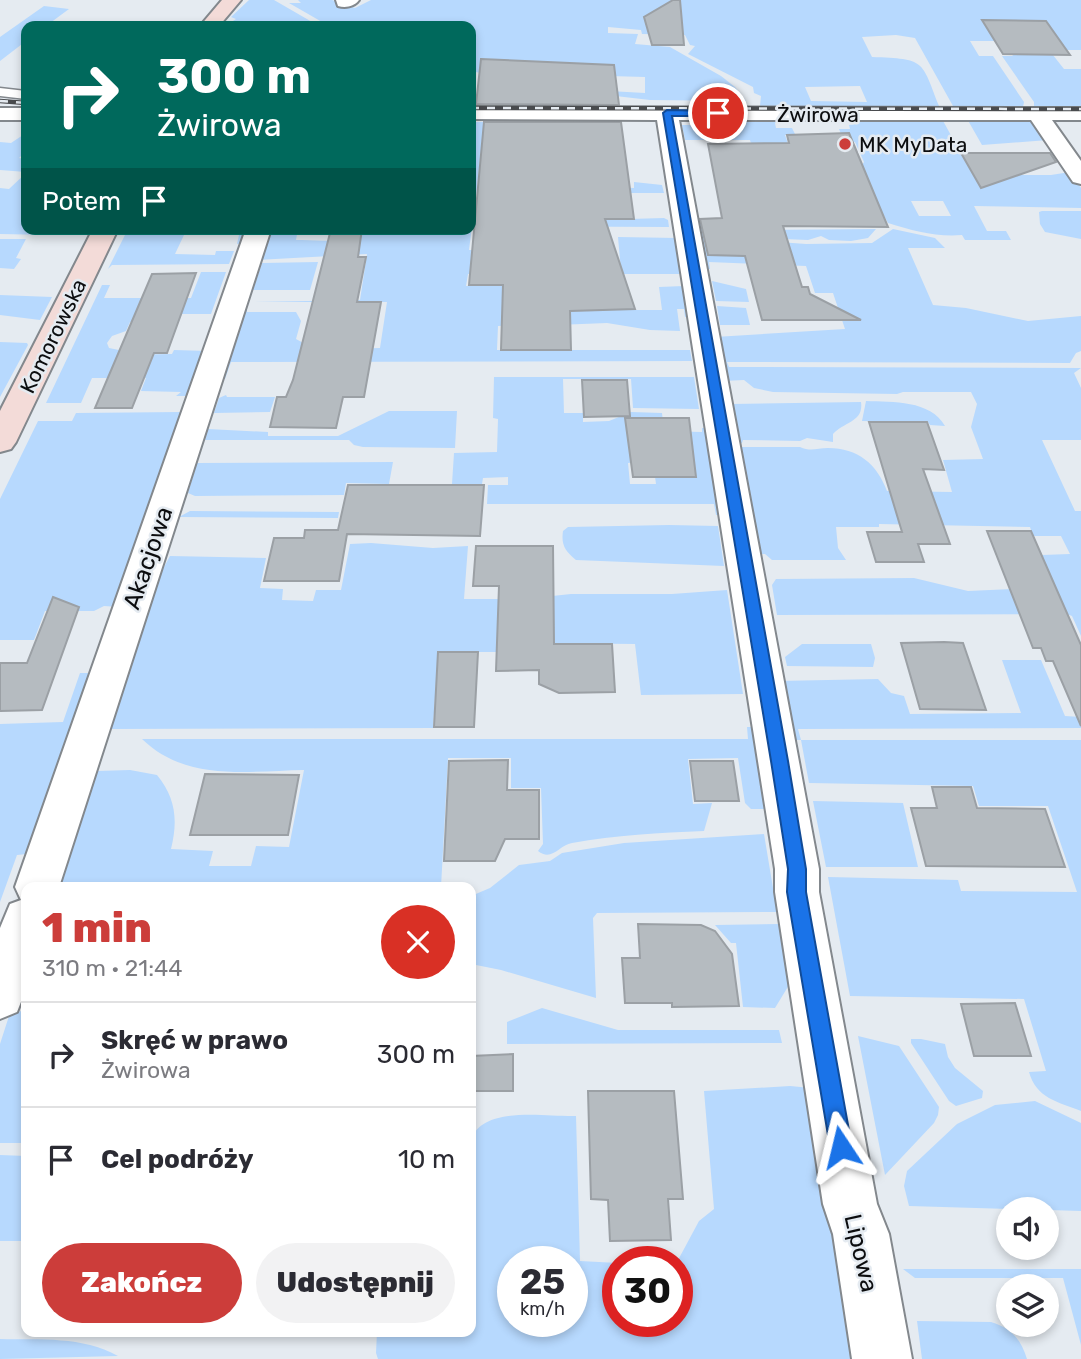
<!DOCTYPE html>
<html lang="pl">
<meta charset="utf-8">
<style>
:root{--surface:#fff;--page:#f2f2f3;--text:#2b2b33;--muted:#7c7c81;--line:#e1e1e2;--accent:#cc3d3a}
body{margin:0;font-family:Rubik,sans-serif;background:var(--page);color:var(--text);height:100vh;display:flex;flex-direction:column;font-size:26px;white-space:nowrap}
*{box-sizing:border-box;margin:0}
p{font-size:23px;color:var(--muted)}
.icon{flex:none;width:38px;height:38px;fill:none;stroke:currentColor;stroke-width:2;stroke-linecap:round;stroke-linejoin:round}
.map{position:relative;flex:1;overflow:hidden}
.drawer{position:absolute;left:21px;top:882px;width:455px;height:455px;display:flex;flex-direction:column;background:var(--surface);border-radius:14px;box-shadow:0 4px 10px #0003}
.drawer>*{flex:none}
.hud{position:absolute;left:21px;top:21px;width:455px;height:214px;border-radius:14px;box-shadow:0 4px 10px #0003;background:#00695c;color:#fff;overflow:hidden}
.buttons{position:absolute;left:996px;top:1197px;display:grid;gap:14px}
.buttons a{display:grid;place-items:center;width:63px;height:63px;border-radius:50%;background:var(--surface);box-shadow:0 4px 10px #0003;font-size:35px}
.speed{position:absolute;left:497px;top:1246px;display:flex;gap:14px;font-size:35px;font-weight:700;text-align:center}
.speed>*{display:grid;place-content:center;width:91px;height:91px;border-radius:50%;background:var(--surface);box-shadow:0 4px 10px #0003;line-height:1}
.speed small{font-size:18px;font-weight:400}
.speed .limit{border:10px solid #d22;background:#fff;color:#111}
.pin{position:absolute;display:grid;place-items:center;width:60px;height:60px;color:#fff;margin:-30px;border:4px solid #fff;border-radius:50%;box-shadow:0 2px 7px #0007}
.me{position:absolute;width:77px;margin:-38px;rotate:350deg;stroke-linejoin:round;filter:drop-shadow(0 0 5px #0008)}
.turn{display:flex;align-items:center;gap:24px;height:147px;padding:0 21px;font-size:32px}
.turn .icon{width:91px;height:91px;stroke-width:2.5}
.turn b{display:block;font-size:49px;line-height:60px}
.then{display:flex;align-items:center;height:66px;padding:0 21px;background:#0003;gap:14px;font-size:26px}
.round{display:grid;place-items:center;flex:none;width:74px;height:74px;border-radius:37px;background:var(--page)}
.summary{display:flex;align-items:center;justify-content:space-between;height:119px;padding:0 21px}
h1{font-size:42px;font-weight:800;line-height:52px;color:var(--accent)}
.primary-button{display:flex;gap:14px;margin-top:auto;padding:14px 21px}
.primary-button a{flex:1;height:80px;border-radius:42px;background:var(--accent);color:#fff;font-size:28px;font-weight:800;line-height:80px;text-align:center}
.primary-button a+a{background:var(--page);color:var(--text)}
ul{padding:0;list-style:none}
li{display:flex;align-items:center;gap:21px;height:105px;padding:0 21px;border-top:2px solid var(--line)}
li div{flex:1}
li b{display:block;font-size:26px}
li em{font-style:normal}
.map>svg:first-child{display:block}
.green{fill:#b7d9fe;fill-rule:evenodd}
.building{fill:#b5bbc0;stroke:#9ba0a5;stroke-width:2}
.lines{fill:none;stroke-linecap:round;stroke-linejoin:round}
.lane-casing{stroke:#83888d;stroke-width:3}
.street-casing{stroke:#83888d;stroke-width:4}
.secondary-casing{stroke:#83888d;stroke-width:4}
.lane{fill:#fff;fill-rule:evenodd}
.street{fill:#fff;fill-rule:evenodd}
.secondary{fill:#f3dbd8;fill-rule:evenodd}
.rail-casing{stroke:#494b4e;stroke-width:4.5}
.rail{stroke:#e5ebf1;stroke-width:2.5;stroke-dasharray:8;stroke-linecap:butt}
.route{fill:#1a73e8;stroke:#114b97;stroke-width:2}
.poi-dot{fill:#cc3d3a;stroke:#e5ebf1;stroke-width:2.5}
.labels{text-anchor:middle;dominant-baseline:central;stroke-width:5;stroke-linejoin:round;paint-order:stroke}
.far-street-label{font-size:21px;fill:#0c0d0f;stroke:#e5ebf1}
.far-poi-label{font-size:21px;fill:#0c0d0f;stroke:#e5ebf1;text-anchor:start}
.street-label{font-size:24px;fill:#0c0d0f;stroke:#e5ebf1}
</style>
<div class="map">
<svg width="1081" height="1359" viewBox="0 0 1081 1359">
<rect width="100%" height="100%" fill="#e5ebf1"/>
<!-- green -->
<path class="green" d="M249,0H274L319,26H225L236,19L231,17Z
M298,0H332L355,8L371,0H1081V50H1049L1064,69H1081V106H1034V102L1002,56H1013L1002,41H970L979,56H993L1024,102L1023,107L953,106L915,38L896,35L862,37L872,57C926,59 921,60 939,106H760L761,96L754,93L753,87L688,54L695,46L690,45L685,35L642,34L641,30L608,27V33L638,34L635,44L670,47L721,76L735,87L746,101L650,100L555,89L471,71V26H329L289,3H301ZM609,76L645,77V93L609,91ZM860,86L867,102L811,101L805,87Z
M44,6L69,9L46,26H26V41L0,61V37Z
M966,117L1029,119L1037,123L1048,140L982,145Z
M692,119H789L790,122L775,123L776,128H792L795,134L785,135L793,158L861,167L864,162L855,142L844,141L839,129H850L849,125L855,124L852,119H942L958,148L976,158L992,175H1051L1070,172L1081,188V208L974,206L987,231H1006L1011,240H965L962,235C936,237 913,231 888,223L878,205L757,164L750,140H685L682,125H693ZM911,201H943L951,216H919Z
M473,122H484L476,196H471Z
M26,133V151L19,158L26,159V172L0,170V142L11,143Z
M581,166L582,186L634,188V182L662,185L664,193H593V203H583L584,215H593L594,220L664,218L668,220L669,227L472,226L469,250L516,251L518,241H524L525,237H545V270L621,271L618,237L677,238L682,240L687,274H468L466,286H585L586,293L576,294L578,310H662L659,287L684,286L689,288L691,310L694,317H685L684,309H677L680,331L650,330L607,323L557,325L556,322L526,321V325L498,326L497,350H690L692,361L231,362L225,379L219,375L241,311L247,309V312H296L301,321L296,339L307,345L339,342L344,349L380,348L387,302H254L360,300L367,254L257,260L267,229H298L296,240C319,239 343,245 365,234V229H471V217L474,212H513L514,201H529L530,167Z
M26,173V229H51L55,232L50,235L0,234V188L9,189Z
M1042,211H1081V239L1045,232L1040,224L1039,212Z
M694,223L720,225L779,242L806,244L872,243L893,229L935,238L945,248H908L933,305L966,308L1028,321L1081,316V351L1076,353L1070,363L727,362L729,367L1081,368L1074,373L1081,388V440H1042L1075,511H1081V636L1072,616L1067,614L777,615L772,585L776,579L914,578L968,591L1055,587L1042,555L1070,554L1061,536H1033L1030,527L879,524V527H836L838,548L846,560H772L765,554H755L735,447H800C811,452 817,448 828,448C858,448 877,464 887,491L952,492L943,460L983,459L971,427L977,404L971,392H903L897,394L773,392L754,388L744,380L723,381L715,337L845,329L833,293H815L806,266L709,262L710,269H703Z
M128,229H247L242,243L237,244L239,235H184L175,254L215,255L216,251H234L229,264L112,265L108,269Z
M876,229L868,238L851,241L829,240L821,236L808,240L784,239L760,230Z
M0,239H26L16,258L21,259L14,269L0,268Z
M318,262L310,290H253L262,263Z
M201,272H226L211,314H182L179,321L130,322L126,331L112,336L107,343L109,348L119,350L118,355L172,354L174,350L208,351L188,396H176L181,392L141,391L146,378H92L81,403H46L102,285H110L104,298H191Z
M712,281L746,289L749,302L716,301Z
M0,295L52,297L40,320L0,315Z
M717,306L746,308L750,325H720Z
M0,342L27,343L28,345L0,397Z
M494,377H694L699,409L633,408L631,379H563L564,413H583V422L609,421L631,412L662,413L664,431L702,432V428H707L720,515H716L714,504H487L488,485H508V477L483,478L482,484H452L454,453L497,452L498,419L493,418ZM653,462L656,484H630L628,463Z
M226,395L227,397H275L270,412L214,413L219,398Z
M866,401C893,402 930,400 945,426L930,425L928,422L862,421Z
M861,402C864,422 844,422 833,434V442L807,438L800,441L743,440L742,443H735L731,404Z
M389,411H457L455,448L363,447L354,445L349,440H205L208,429L268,432V436H338Z
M182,412L119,607L104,606L94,611H45L34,640H0V499L38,421H72L76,413Z
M393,462L389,484L346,483L344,495L195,496L188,493L197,463Z
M190,511L339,512L338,518L179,517Z
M669,525L718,526L724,566L576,560C565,551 561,545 563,531L568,527Z
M371,543L433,548L468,546L464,599H524L571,594H672L727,590L743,694L641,695L635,644L538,643L511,652H438L433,728L110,729L157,567H164L170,556L266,558L260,588L283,589L282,600L313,601L316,590H341L350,544Z
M802,644H871L875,658L873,667L787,666L785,657Z
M1002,660H1041L1065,716L1081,717V728L798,729L801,740H1081V1111C1058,1102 1036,1098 1029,1072L1046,1071L1024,999L850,996L828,877L958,880L961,891L1077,892L1048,806H979L973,786L809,783L801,740H785L778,681L878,679L891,693L904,696L910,714L1021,713Z
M80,673H97L27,854L17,855L0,902V724L63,722Z
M747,727H761L767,809H751L745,803L738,758L688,759L693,804L712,803L704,831C659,833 616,835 572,843C559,845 552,862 538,851L543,844L541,788H511V758H448L441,887H52L92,765L98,764L97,771L130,770L157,775C176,798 178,821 171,849L213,851L209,866H251L256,846L289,847L304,770C248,771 186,782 142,739H748Z
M813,801L903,803L918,867H826Z
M764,834L777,912L597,913L593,918L596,998L501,970L471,964V896L490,888L519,865L550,861L562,853L624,843Z
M779,924L789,985L775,1008L743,1007L736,943H731L715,925Z
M542,1008L618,1030H779L782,1043L507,1044V1022Z
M26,1009V1143H0V1044L9,1016Z
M858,1036L899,1046L939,1107L938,1115L934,1123L885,1175Z
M921,1039L945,1044L948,1057L955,1068L983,1091L982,1098L956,1106L949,1101L911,1043V1039Z
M790,1086L811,1088L865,1359H378L376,1353L377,1332H471V1139C485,1105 545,1117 576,1116L580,1261L618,1263V1321H677V1262L699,1221L714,1209L704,1091ZM513,1262H572V1321H513Z
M1035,1101L1081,1123V1211L909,1206L904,1186L907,1171L957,1124L995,1105Z
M0,1155L26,1156V1241H0Z
M903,1269H1081V1345L1063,1278H915Z
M917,1321L991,1322C1011,1328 1021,1339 1027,1359H922Z
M0,1339C41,1340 82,1336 118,1356L0,1359Z"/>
<!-- building -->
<path class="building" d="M673,0H680L684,45H652L644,17Z
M982,20L1046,21L1070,55L1003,54Z
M481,59L614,65L619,105L476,104Z
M484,122H621L634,219H605L635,309L570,311L571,350H501L503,285H469Z
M849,133L888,227L783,226L802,287H808L810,294L861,320H762L745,256L708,255L700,219L722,218L708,144L789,143L787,135Z
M961,153H1050L1056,162L981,188Z
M331,229H362L358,257H366L357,302H381L364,397H343L336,428L270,427L277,397H286L293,380Z
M196,273L167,353H154L132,408H95L152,274Z
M582,380H627L630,416L584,417Z
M625,418H689L696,477H633Z
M869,422H927L944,470L923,469L950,544H918L924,562H876L867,532H902Z
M348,485H484L480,536L347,534L339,581H264L274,538H304L305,530H338Z
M987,531H1031L1081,645V726L1053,661H1046L1041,648H1033Z
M476,546H553L554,644H612L615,692L559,693L539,684V670L496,671L499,586H473Z
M53,597L79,607L42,710L0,711V663H27Z
M944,642L963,643L986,710L920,709L901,643Z
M438,652H478L474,727H434Z
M508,760L507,790H539V839H505L495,861H444L449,761Z
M690,761H733L739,801H695Z
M205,774L299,775L288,835H190Z
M932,787H971L977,808L1045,809L1065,867L926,866L911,808H937Z
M638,924L701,925L715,931L732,954L739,1006L672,1007V1003H625L622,958H640Z
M1015,1003L1031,1056H974L961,1004Z
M513,1054V1091H471V1056Z
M588,1091H674L683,1199H668L671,1240L610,1241L608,1200L591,1199Z"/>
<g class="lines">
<!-- lane casing -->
<g class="lane-casing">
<path id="lane" d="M0,88L26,91V99L0,96Z"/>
</g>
<!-- street casing -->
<g class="street-casing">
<path id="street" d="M336,0H359C354,7 345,8 338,6Z
M471,107L1081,108V120H1052L1081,161V184L1073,182L1031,120H679L819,869V892L877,1204L889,1234L912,1359H852L833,1234L823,1204L775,892V869L657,120L471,119Z
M0,108H26V120H0Z
M246,229H271L59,887H26V989L17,1012L0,1019V928L10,904L21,900L15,887Z"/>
</g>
<!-- secondary casing -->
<g class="secondary-casing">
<path id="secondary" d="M222,0H241L219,26H200Z
M93,229H118L16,442L11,449L0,452V411Z"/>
</g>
<!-- lane -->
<use href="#lane" class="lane"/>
<!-- street -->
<use href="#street" class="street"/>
<!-- secondary -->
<use href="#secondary" class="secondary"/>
<!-- rail casing -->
<g class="rail-casing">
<path id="rail" d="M0,101L26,103
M471,108L1081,109"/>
</g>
<!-- rail -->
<use href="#rail" class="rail"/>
</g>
<!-- route -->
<path class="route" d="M667,110L718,111L722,113L718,116H672L788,761L806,869V892L852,1147L848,1155L841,1158L833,1155L830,1147L787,892L788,869L771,761L663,113Z"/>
<!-- markers -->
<circle class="poi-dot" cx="845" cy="144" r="7"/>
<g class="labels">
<!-- far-street labels -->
<g class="far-street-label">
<text x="818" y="114">Żwirowa</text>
<text transform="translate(53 336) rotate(-64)">Komorowska</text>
</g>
<!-- far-poi labels -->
<g class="far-poi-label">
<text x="859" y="144">MK MyData</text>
</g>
<!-- street labels -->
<g class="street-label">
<text transform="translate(148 558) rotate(-71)">Akacjowa</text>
<text transform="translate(861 1253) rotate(77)">Lipowa</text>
</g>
</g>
</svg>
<div class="buttons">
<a><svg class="icon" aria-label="sound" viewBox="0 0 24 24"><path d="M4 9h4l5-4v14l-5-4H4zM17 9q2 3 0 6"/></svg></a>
<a><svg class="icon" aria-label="layers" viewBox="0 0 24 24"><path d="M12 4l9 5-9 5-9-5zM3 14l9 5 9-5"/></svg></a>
</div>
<div class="speed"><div>25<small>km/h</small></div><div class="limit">30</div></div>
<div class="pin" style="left:718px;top:113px;background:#d93025"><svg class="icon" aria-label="arrive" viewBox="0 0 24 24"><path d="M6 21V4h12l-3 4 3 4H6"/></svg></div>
<svg class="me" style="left:841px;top:1147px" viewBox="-20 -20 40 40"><path d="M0-17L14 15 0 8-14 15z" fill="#1a73e8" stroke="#fff" stroke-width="4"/></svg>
<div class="hud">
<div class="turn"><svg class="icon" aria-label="right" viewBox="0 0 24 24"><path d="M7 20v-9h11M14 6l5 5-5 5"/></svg><div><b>300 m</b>Żwirowa</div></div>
<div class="then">Potem<svg class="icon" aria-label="arrive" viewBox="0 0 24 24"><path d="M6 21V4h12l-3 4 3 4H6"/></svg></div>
</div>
<section class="drawer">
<div class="summary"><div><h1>1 min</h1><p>310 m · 21:44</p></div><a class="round" style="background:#d93025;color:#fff"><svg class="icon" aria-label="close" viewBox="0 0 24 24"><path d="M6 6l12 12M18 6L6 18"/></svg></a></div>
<ul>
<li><svg class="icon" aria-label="right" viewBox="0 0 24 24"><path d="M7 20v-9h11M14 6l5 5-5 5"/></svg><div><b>Skręć w prawo</b><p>Żwirowa</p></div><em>300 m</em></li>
<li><svg class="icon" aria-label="arrive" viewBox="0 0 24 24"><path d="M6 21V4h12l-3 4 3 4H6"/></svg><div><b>Cel podróży</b></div><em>10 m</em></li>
</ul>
<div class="primary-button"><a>Zakończ</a><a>Udostępnij</a></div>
</section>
</div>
